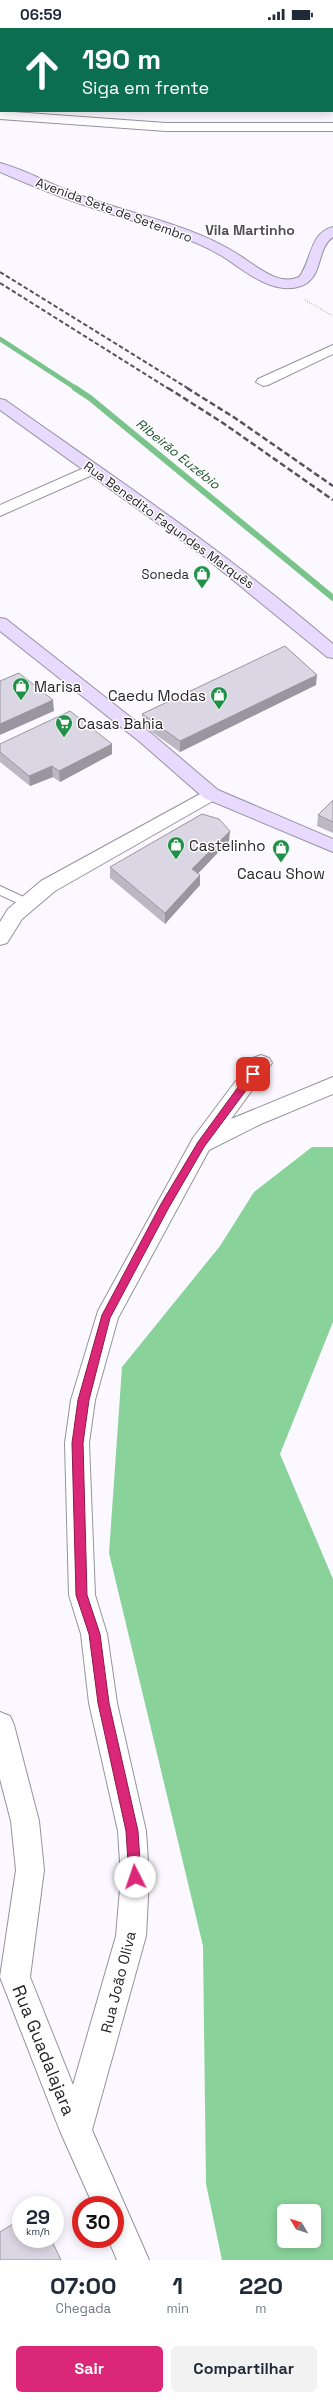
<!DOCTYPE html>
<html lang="pt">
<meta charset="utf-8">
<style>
:root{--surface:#fff;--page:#f2f2f3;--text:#1f2937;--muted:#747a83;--accent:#db2777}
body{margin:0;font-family:"Space Grotesk",sans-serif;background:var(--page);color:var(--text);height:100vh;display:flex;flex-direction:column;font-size:15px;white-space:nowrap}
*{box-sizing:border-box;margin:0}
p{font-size:13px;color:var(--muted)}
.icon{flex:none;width:22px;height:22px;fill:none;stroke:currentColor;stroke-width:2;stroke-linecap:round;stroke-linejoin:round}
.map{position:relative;height:2232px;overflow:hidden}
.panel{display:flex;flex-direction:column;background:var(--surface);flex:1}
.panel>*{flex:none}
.guide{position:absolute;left:0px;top:0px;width:333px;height:84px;box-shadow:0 2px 10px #0003;background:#0b6e4f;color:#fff;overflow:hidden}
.needle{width:26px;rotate:309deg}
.controls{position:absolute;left:277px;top:2176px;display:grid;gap:8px}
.controls a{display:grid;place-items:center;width:44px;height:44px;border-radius:6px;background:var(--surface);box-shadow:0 2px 10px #0003;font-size:20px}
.speed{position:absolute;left:12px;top:2168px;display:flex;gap:8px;font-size:20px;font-weight:700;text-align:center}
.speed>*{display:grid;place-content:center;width:52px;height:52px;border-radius:50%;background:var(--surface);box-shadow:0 2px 10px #0003;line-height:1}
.speed small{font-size:10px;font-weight:400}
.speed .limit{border:6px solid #d22;background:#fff;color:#111}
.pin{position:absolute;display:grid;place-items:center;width:34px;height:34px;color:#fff;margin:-17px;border-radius:8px;box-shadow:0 2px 6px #0006}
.me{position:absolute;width:44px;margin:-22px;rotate:356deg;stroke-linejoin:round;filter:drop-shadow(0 0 3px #0008)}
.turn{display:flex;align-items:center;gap:14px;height:84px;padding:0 16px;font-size:18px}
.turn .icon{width:52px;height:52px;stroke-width:2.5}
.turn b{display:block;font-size:28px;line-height:34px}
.eta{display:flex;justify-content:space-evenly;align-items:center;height:68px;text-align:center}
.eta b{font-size:24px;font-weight:800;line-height:28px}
.button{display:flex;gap:8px;margin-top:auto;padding:8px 16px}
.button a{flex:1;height:46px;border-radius:6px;background:var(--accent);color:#fff;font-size:16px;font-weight:800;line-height:46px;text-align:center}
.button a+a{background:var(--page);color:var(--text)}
.status{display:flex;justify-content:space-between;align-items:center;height:28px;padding:0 20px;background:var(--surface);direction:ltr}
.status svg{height:11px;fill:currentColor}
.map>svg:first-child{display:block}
.forest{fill:#89d39a;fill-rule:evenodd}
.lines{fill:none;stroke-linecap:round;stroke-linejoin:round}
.stream-far1{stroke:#7ac48b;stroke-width:4.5}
.stream{stroke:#7ac48b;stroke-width:6}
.lane-casing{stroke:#96929e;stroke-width:2}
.street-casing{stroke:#96929e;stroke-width:2}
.secondary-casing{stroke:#96929e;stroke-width:2}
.path{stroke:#8d8b90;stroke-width:1.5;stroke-dasharray:0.5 2;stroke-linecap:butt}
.lane{fill:#fff;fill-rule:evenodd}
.street{fill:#fff;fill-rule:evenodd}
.secondary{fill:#e8d9fe;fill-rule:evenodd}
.rail-far1{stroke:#565459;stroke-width:2;stroke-dasharray:4.5 2.5;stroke-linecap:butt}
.rail{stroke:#565459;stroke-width:2.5;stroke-dasharray:6 3;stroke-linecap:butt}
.wall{fill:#bbb8c3}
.shaded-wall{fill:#99969f}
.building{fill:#dad6e3;stroke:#99969f}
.route{fill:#db2777;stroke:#8e194d}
.labels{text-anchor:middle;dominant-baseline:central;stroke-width:3;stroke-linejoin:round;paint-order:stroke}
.far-street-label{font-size:13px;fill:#27252a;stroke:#fff}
.far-water-label{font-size:13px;font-style:italic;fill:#1d522d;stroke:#fff}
.far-poi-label{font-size:13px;fill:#27252a;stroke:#fff;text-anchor:end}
.far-quarter-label{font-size:14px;font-weight:bold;fill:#514d58;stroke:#fff}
.poi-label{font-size:15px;fill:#27252a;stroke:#fff;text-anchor:start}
.street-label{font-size:15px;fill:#27252a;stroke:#fff}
.near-street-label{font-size:18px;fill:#27252a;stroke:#fff}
</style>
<div class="status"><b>06:59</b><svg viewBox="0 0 49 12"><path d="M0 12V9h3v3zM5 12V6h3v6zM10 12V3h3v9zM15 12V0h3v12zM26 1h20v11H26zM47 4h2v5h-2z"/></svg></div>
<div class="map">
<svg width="333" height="2232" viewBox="0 0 333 2232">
<rect width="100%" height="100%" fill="#fbf9ff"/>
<!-- forest -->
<path class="forest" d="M312,1119H333V1294L280,1426L333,1551V2232H222L206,2156L203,1918L109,1525L122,1339L220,1218L254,1164ZM284,2183H314V2213H284Z"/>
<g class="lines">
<!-- stream-far1 -->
<path class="stream-far1" d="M0,311L77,361"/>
<!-- stream -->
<path class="stream" d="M75,360L90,370L333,570"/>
<!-- lane casing -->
<g class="lane-casing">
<path id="lane" d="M0,858L30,872L32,875L26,879L0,867Z"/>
</g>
<!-- street casing -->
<g class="street-casing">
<path id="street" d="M31,0H43V1H31Z
M332,13H333V19H332Z
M0,83L166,95H333V103H166L0,91Z
M333,317V326L268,357L263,358L256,354L258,351Z
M93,436L99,438L101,441L99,444L0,488V477Z
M211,760L218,762L220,766L218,770L55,863L22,891L7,915L0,917V894L8,881L41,853Z
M261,1027L269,1030L272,1035L231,1091L333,1049V1066L261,1096L209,1122L118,1290L95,1372L89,1415L95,1567L107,1606L117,1675L146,1803L149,1849L146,1908L92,2102L149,2232H117L108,2211H115V2177H93L60,2103L0,1949L16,1842L11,1793L0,1751V1684L10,1688L14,1697L39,1793L44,1842L30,1949L73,2057L116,1908L121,1849L118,1803L89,1675L81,1606L69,1567L65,1415L71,1372L98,1283L193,1110L253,1030Z"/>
</g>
<!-- secondary casing -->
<g class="secondary-casing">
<path id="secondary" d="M212,0H225L211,1Z
M1,70V78L0,79V71Z
M0,135C27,142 53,158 79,167C131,186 189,196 236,225C254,236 278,259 299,249C312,233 309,205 333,199V209C316,220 324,250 301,258C272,268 244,242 222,228C186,207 144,197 105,184C69,173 34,159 0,144Z
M0,371L5,372C117,451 230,527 333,616V630L327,629L206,530L0,382Z
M0,590L6,591L152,706L218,762L333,811V824L204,770L140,714L0,603Z"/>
</g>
<!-- path -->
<path class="path" d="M305,272L333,288"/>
<!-- lane -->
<use href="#lane" class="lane"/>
<!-- street -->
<use href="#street" class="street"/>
<!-- secondary -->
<use href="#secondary" class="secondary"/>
<!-- rail-far1 -->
<path class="rail-far1" d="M0,244L189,361
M0,255L169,361"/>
<!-- rail -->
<path class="rail" d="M168,360L223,395L333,472
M187,360L235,390L333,458"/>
</g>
<!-- wall -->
<path class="wall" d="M316,657L180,724L142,697V686Z
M0,716L112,726L60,754L53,749L30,758L0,734Z
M333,772V805L317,798L318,787Z
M229,813L198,845L200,857L165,896L110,850V839Z"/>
<!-- shaded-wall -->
<path class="shaded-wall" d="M317,647L316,657L180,724V713Z
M53,672L54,683L0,707V696Z
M112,716V726L60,754L59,743Z
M52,738L53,749L30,758L29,748Z
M230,803L229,813L192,852V841Z
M200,847V857L165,896V885Z"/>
<!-- building -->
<path class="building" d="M285,618L317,647L180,713L142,686Z
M19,645L53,672L0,696V653Z
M70,683L112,716L59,743L52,738L29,748L0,724V716Z
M333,772V794L318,787Z
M202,786L219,791L230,803L192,841L200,847L165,885L110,839Z
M21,2191V2211H51L61,2232H0V2204Z"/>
<!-- route -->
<path class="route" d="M253,1043L257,1046L256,1049L204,1119L168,1181L110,1290L89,1372L83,1415L87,1567L100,1606L109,1675L138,1803L141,1849L139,1853L135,1855L131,1853L129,1849L126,1803L98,1675L89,1606L76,1567L72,1415L78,1372L102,1287L161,1176L198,1114L249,1044Z"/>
<!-- icons -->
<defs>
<g id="shop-pin" transform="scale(0.9)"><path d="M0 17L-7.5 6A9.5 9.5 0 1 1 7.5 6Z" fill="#219049" stroke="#fff"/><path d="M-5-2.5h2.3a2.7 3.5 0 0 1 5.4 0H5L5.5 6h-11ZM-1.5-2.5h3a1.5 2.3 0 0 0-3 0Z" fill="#fff"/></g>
<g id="supermarket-pin" transform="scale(0.9)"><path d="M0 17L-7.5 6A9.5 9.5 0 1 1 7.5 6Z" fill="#219049" stroke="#fff"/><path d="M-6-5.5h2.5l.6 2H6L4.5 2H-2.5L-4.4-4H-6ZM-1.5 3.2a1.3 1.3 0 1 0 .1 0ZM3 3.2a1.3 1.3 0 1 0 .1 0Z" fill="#fff"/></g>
</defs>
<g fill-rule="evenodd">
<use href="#shop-pin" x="202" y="546"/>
<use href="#shop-pin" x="21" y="658"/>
<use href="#shop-pin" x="219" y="667"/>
<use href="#supermarket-pin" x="64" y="695"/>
<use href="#shop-pin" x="176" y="817"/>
<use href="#shop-pin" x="281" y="820"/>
</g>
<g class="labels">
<!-- far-street labels -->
<g class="far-street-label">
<text transform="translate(114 182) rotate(20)">Avenida Sete de Setembro</text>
<text transform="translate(169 497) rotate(36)">Rua Benedito Fagundes Marquês</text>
</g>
<!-- far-water labels -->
<g class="far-water-label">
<text transform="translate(178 426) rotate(39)">Ribeirão Euzébio</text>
</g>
<!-- far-poi labels -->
<g class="far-poi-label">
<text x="189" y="546">Soneda</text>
</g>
<!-- far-quarter labels -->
<g class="far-quarter-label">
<text x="250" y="202">Vila Martinho</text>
</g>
<!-- poi labels -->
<g class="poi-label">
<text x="34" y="658">Marisa</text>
<text x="206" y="667" text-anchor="end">Caedu Modas</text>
<text x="77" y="695">Casas Bahia</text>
<text x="189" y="817">Castelinho</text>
<text x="281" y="845" text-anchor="middle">Cacau Show</text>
</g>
<!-- street labels -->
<g class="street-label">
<text transform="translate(118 1954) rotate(-76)">Rua João Oliva</text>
</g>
<!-- near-street labels -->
<g class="near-street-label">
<text transform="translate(44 2022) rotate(68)">Rua Guadalajara</text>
</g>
</g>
</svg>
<div class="controls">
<a><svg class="needle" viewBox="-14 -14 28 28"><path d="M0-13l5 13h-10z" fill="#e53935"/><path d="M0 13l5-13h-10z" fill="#747a83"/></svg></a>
</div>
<div class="speed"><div>29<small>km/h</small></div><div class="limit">30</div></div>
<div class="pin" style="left:253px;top:1046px;background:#d93025"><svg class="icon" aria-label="arrive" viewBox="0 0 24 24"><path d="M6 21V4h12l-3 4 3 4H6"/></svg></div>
<svg class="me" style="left:135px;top:1849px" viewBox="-20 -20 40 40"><circle r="19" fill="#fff"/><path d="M0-13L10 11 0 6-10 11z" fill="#db2777"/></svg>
<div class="guide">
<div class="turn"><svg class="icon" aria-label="ahead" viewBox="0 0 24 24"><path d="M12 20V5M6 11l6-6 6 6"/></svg><div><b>190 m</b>Siga em frente</div></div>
</div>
</div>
<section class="panel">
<div class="eta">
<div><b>07:00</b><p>Chegada</p></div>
<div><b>1</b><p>min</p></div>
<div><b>220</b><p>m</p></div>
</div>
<div class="button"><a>Sair</a><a>Compartilhar</a></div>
</section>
